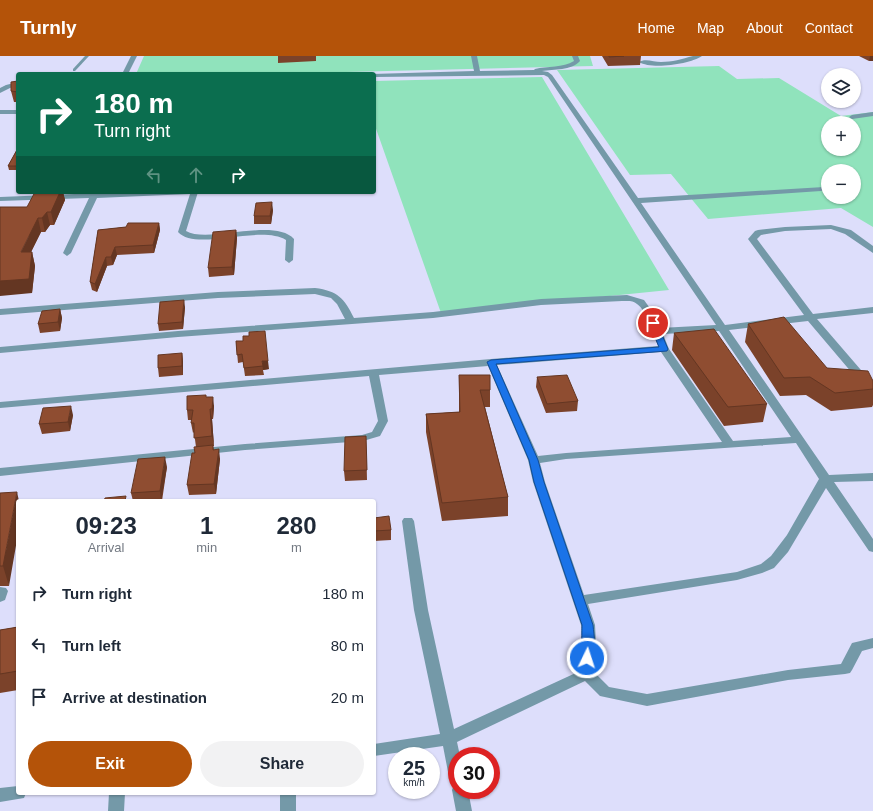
<!DOCTYPE html>
<meta charset="utf-8">
<style>
:root{--surface:#fff;--page:#f2f2f3;--text:#1f2937;--muted:#747a83;--accent:#b45309}
body{margin:0;font-family:Arial,sans-serif;background:var(--page);color:var(--text);height:100vh;display:flex;flex-direction:column;font-size:15px;white-space:nowrap}
*{box-sizing:border-box;margin:0}
p{font-size:13px;color:var(--muted)}
.icon{flex:none;width:22px;height:22px;fill:none;stroke:currentColor;stroke-width:2;stroke-linecap:round;stroke-linejoin:round}
.map{position:relative;flex:1;overflow:hidden}
.drawer{position:absolute;left:16px;top:443px;width:360px;height:296px;display:flex;flex-direction:column;background:var(--surface);border-radius:4px;box-shadow:0 1px 3px #0004}
.drawer>*{flex:none}
.guide{position:absolute;left:16px;top:16px;width:360px;height:122px;border-radius:4px;box-shadow:0 1px 3px #0004;background:#0b6e4f;color:#fff;overflow:hidden}
.controls{position:absolute;left:821px;top:12px;display:grid;gap:8px}
.controls a{display:grid;place-items:center;width:40px;height:40px;border-radius:50%;background:var(--surface);box-shadow:0 1px 3px #0004;font-size:20px}
.speed{position:absolute;left:388px;top:691px;display:flex;gap:8px;font-size:20px;font-weight:700;text-align:center}
.speed>*{display:grid;place-content:center;width:52px;height:52px;border-radius:50%;background:var(--surface);box-shadow:0 1px 3px #0004;line-height:1}
.speed small{font-size:10px;font-weight:400}
.speed .limit{border:6px solid #d22;background:#fff;color:#111}
.pin{position:absolute;display:grid;place-items:center;width:34px;height:34px;color:#fff;margin:-17px;border:2px solid #fff;border-radius:50%;box-shadow:0 1px 4px #0007}
.me{position:absolute;width:44px;margin:-22px;rotate:4deg;stroke-linejoin:round;filter:drop-shadow(0 0 3px #0008)}
.turn{display:flex;align-items:center;gap:14px;height:84px;padding:0 12px;font-size:18px}
.turn .icon{width:52px;height:52px;stroke-width:2.5}
.turn b{display:block;font-size:28px;line-height:34px}
.lanes{display:flex;align-items:center;height:38px;padding:0 12px;background:#0003;justify-content:center;gap:20px;direction:ltr}
.lanes .off{opacity:.35}
.eta{display:flex;justify-content:space-evenly;align-items:center;height:68px;text-align:center}
.eta b{font-size:24px;font-weight:600;line-height:28px}
.button{display:flex;gap:8px;margin-top:auto;padding:8px 12px}
.button a{flex:1;height:46px;border-radius:24px;background:var(--accent);color:#fff;font-size:16px;font-weight:600;line-height:46px;text-align:center}
.button a+a{background:var(--page);color:var(--text)}
ul{padding:0;list-style:none}
li{display:flex;align-items:center;gap:12px;height:52px;padding:0 12px}
li div{flex:1}
li b{display:block;font-size:15px}
li em{font-style:normal}
header{display:flex;align-items:center;gap:24px;box-sizing:border-box;height:56px;padding:0 20px;background:var(--accent);color:#fff}
header strong{font-size:19px}
nav{display:flex;gap:22px;margin-inline-start:auto;font-size:14px}
.map>svg:first-child{display:block}
.green{fill:#90e3bc;fill-rule:evenodd}
.lines{fill:none;stroke-linecap:round;stroke-linejoin:round}
.service{fill:#7499a8;fill-rule:evenodd}
.minor{fill:#7499a8;fill-rule:evenodd}
.wall{fill:#7b422a}
.shaded-wall{fill:#643622}
.building{fill:#8f4d31;stroke:#643622}
.route{fill:#1a73e8;stroke:#114b97}
</style>
<header>
<strong>Turnly</strong>
<nav><a>Home</a><a>Map</a><a>About</a><a>Contact</a></nav>
</header>
<div class="map">
<svg width="873" height="755" viewBox="0 0 873 755">
<rect width="100%" height="100%" fill="#dddefb"/>
<!-- green -->
<path class="green" d="M144,0H590L593,10L265,18H136Z
M719,10L737,23L779,22L841,60L873,56V171L841,152L708,163L671,118L630,119L557,14ZM828,67H854V93H828ZM828,115H854V141H828Z
M542,21L669,234L441,257L374,67V25Z"/>
<g class="lines">
<!-- service -->
<path class="service" d="M85,0H89L75,15H73V13Z"/>
<!-- minor -->
<path class="minor" d="M131,0H137L128,18H122Z
M471,0H477L480,15L534,14L535,13C547,10 563,12 574,5L572,0H578L580,5C571,15 554,13 542,15L548,16L552,19L638,142L824,131L825,133L821,135L641,147L725,269L804,259L748,183L755,175L758,174L785,171L831,169L851,174L873,190V197L845,178L831,173L785,175L761,179L757,183L813,258L873,251V257L817,263L873,328V338L869,337L808,265L729,274L829,419L873,417V425L834,426L873,483V496L869,495L826,432L788,496L774,512L762,517L737,524L588,548L595,569L596,587L594,616L609,631L647,638L788,614L841,608L852,587L873,582V592L862,595L852,614L850,617L845,618L788,624L647,650L600,640L585,625L457,686L460,700H457V727L451,726L449,721L443,690L374,700V688L440,678L414,554L402,465L404,462H412L414,465L428,554L454,673L580,615L582,587L581,569L533,426L528,404L488,310L379,319L388,365L380,380L363,385L245,394L0,420V412L245,388L362,379L372,376L378,365L369,320L0,352V346L491,303L658,290C654,279 647,255 637,248C633,244 627,245 622,245L541,249L433,262L178,281L0,297V291L178,275L345,263L337,248L331,242L315,238L218,242L0,259V253L218,236L315,232C338,235 344,242 354,262L433,256L541,243L627,239L644,244L652,255L660,272L716,269L548,21L544,19L374,21V18H372L474,15ZM719,275L791,381L733,385L669,293L663,278ZM661,296L722,386L566,397L538,400L497,309ZM796,387L819,423L787,479L771,500L761,508L737,516L584,539L545,426L540,407L566,403Z
M693,0H702C690,8 652,14 639,6C645,2 654,6 661,6C672,6 682,3 693,0Z
M18,26V30L10,32L0,37V32L6,29Z
M0,54H18V58H0Z
M873,56V60L852,63L849,61L852,59Z
M124,136H198L186,175C208,188 274,161 294,183L293,204L289,207L285,204L286,184C260,168 196,196 178,176L190,138L97,142L71,197L67,200L63,197L89,142L0,145V141Z
M0,531L6,532L8,535L5,544L0,546Z
M457,728V734H468L472,755H456L452,734L454,729Z
M18,730V737H26L24,742L0,746V732Z
M109,737H125L124,755H108Z
M280,737H296V755H280Z"/>
</g>
<!-- wall -->
<path class="wall" d="M278,0H316V5L278,7Z
M602,0H641L640,9L608,10Z
M859,0H873L869,5Z
M18,25V46H14L11,35Z
M18,92V114H9L8,110Z
M374,95L375,97V112H374Z
M60,136H63L65,144L54,169H50L45,176H41L31,196H32L35,210L32,237L27,151Z
M273,154L271,168H254V160Z
M159,167L160,174L154,197L117,199L113,209L107,210L97,236L92,234L90,226L98,174L126,171Z
M236,174L237,182L234,219L209,221L208,212Z
M185,251L183,273L159,275L158,268Z
M60,253L62,262L60,275L40,277L38,268Z
M748,268L827,312L873,325V349L872,351L831,355L806,339L780,340L745,286Z
M674,277L767,348L763,366L724,370L672,294Z
M236,285L269,313L263,314L264,319L245,320L243,306L238,307Z
M182,297L183,306V319L159,321L158,312Z
M459,319H490V351H485L508,441V460L442,465L426,376V358L459,356Z
M537,321L578,345L577,355L546,357L536,331Z
M206,341L214,350L213,363H212L214,390H213L214,394L220,403L216,438L189,439L187,429L196,391L194,376L193,377L191,367L192,364H188L187,354Z
M73,359L70,375L42,378L39,368Z
M366,380L367,424L345,425L344,415Z
M167,411L162,445H133L131,437Z
M0,437L9,530H0Z
M374,462L391,474V484L374,485Z
M18,571V634L0,637V574Z"/>
<!-- shaded-wall -->
<path class="shaded-wall" d="M870,0H873V5H869Z
M60,136H63L65,144L54,169L51,156Z
M272,146L273,154L271,168L270,160Z
M47,156L50,169L45,176L42,162Z
M38,162L41,176L24,210L21,196Z
M159,167L160,174L154,197L153,189Z
M236,174L237,182L234,219L232,211Z
M115,191L117,199L113,209L111,201Z
M32,196L35,210L32,237L0,240V225Z
M106,201L107,210L97,236L95,228Z
M184,244L185,251L183,273L182,266Z
M60,253L62,262L60,275L58,266Z
M182,297L183,306V319L182,310Z
M262,305H268L269,313L263,314Z
M213,341L214,350L213,363L212,353Z
M71,350L73,359L70,375L68,366Z
M210,353L212,363L214,390L212,380Z
M219,393L220,403L216,438L214,428Z
M165,401L167,411L161,445L160,435Z
M17,436L19,445H18V478L9,530L3,510Z"/>
<!-- building -->
<path class="building" d="M609,0H624L609,1Z
M18,25V36L11,35V26Z
M18,92V110H8Z
M35,136H60L51,156H47L42,162H38L21,196H32L29,223L0,225V151H27Z
M272,146L270,160H254L256,147Z
M128,167H159L153,189L115,191L111,201H106L95,228L90,226L98,174L126,171Z
M236,174L232,211L208,212L213,176Z
M184,244L182,266L158,268L160,246Z
M60,253L58,266L38,268L42,255Z
M784,261L827,312L868,315L873,325V333L835,337L810,321L784,322L748,268Z
M714,273L767,348L728,351L674,277Z
M265,275L268,305H262L263,310L244,312L242,298L237,299L236,285H243V280H249V276Z
M182,297V310L158,312V299Z
M459,319H490V334H480L508,441L442,447L426,358L460,356Z
M567,319L578,345L547,348L537,321Z
M206,339V341H213L212,353H210L212,380L194,382V367H191L193,354H187V340Z
M71,350L68,366L39,368L43,352Z
M366,380L367,414L344,415L345,381Z
M213,389V394L219,393L214,428L187,429L192,397H195L194,391Z
M165,401L160,435L131,437L138,403Z
M17,436L3,510H0V437Z
M126,440L125,445H104L105,442Z
M389,460L391,474L374,475V462Z
M18,571V615L0,618V574Z"/>
<!-- route -->
<path class="route" d="M653,264L657,267L668,293L667,295L496,308L538,404L544,426L593,569C594,580 597,595 591,605L587,606L583,605C581,601 582,576 582,569L534,426L529,404L487,306L491,304L659,291L649,267Z"/>
</svg>
<div class="controls">
<a><svg class="icon" aria-label="layers" viewBox="0 0 24 24"><path d="M12 4l9 5-9 5-9-5zM3 14l9 5 9-5"/></svg></a>
<a>+</a>
<a>−</a>
</div>
<div class="speed"><div>25<small>km/h</small></div><div class="limit">30</div></div>
<div class="pin" style="left:653px;top:267px;background:#d93025"><svg class="icon" aria-label="arrive" viewBox="0 0 24 24"><path d="M6 21V4h12l-3 4 3 4H6"/></svg></div>
<svg class="me" style="left:587px;top:602px" viewBox="-20 -20 40 40"><circle r="17" fill="#1a73e8" stroke="#fff" stroke-width="3"/><path d="M0-11L8 9 0 5-8 9z" fill="#fff"/></svg>
<div class="guide">
<div class="turn"><svg class="icon" aria-label="right" viewBox="0 0 24 24"><path d="M7 20v-9h11M14 6l5 5-5 5"/></svg><div><b>180 m</b>Turn right</div></div>
<div class="lanes"><svg class="icon off" aria-label="left" viewBox="0 0 24 24"><path d="M17 20v-9H6M10 6l-5 5 5 5"/></svg><svg class="icon off" aria-label="ahead" viewBox="0 0 24 24"><path d="M12 20V5M6 11l6-6 6 6"/></svg><svg class="icon" aria-label="right" viewBox="0 0 24 24"><path d="M7 20v-9h11M14 6l5 5-5 5"/></svg></div>
</div>
<section class="drawer">
<div class="eta">
<div><b>09:23</b><p>Arrival</p></div>
<div><b>1</b><p>min</p></div>
<div><b>280</b><p>m</p></div>
</div>
<ul>
<li><svg class="icon" aria-label="right" viewBox="0 0 24 24"><path d="M7 20v-9h11M14 6l5 5-5 5"/></svg><div><b>Turn right</b></div><em>180 m</em></li>
<li><svg class="icon" aria-label="left" viewBox="0 0 24 24"><path d="M17 20v-9H6M10 6l-5 5 5 5"/></svg><div><b>Turn left</b></div><em>80 m</em></li>
<li><svg class="icon" aria-label="arrive" viewBox="0 0 24 24"><path d="M6 21V4h12l-3 4 3 4H6"/></svg><div><b>Arrive at destination</b></div><em>20 m</em></li>
</ul>
<div class="button"><a>Exit</a><a>Share</a></div>
</section>
</div>
